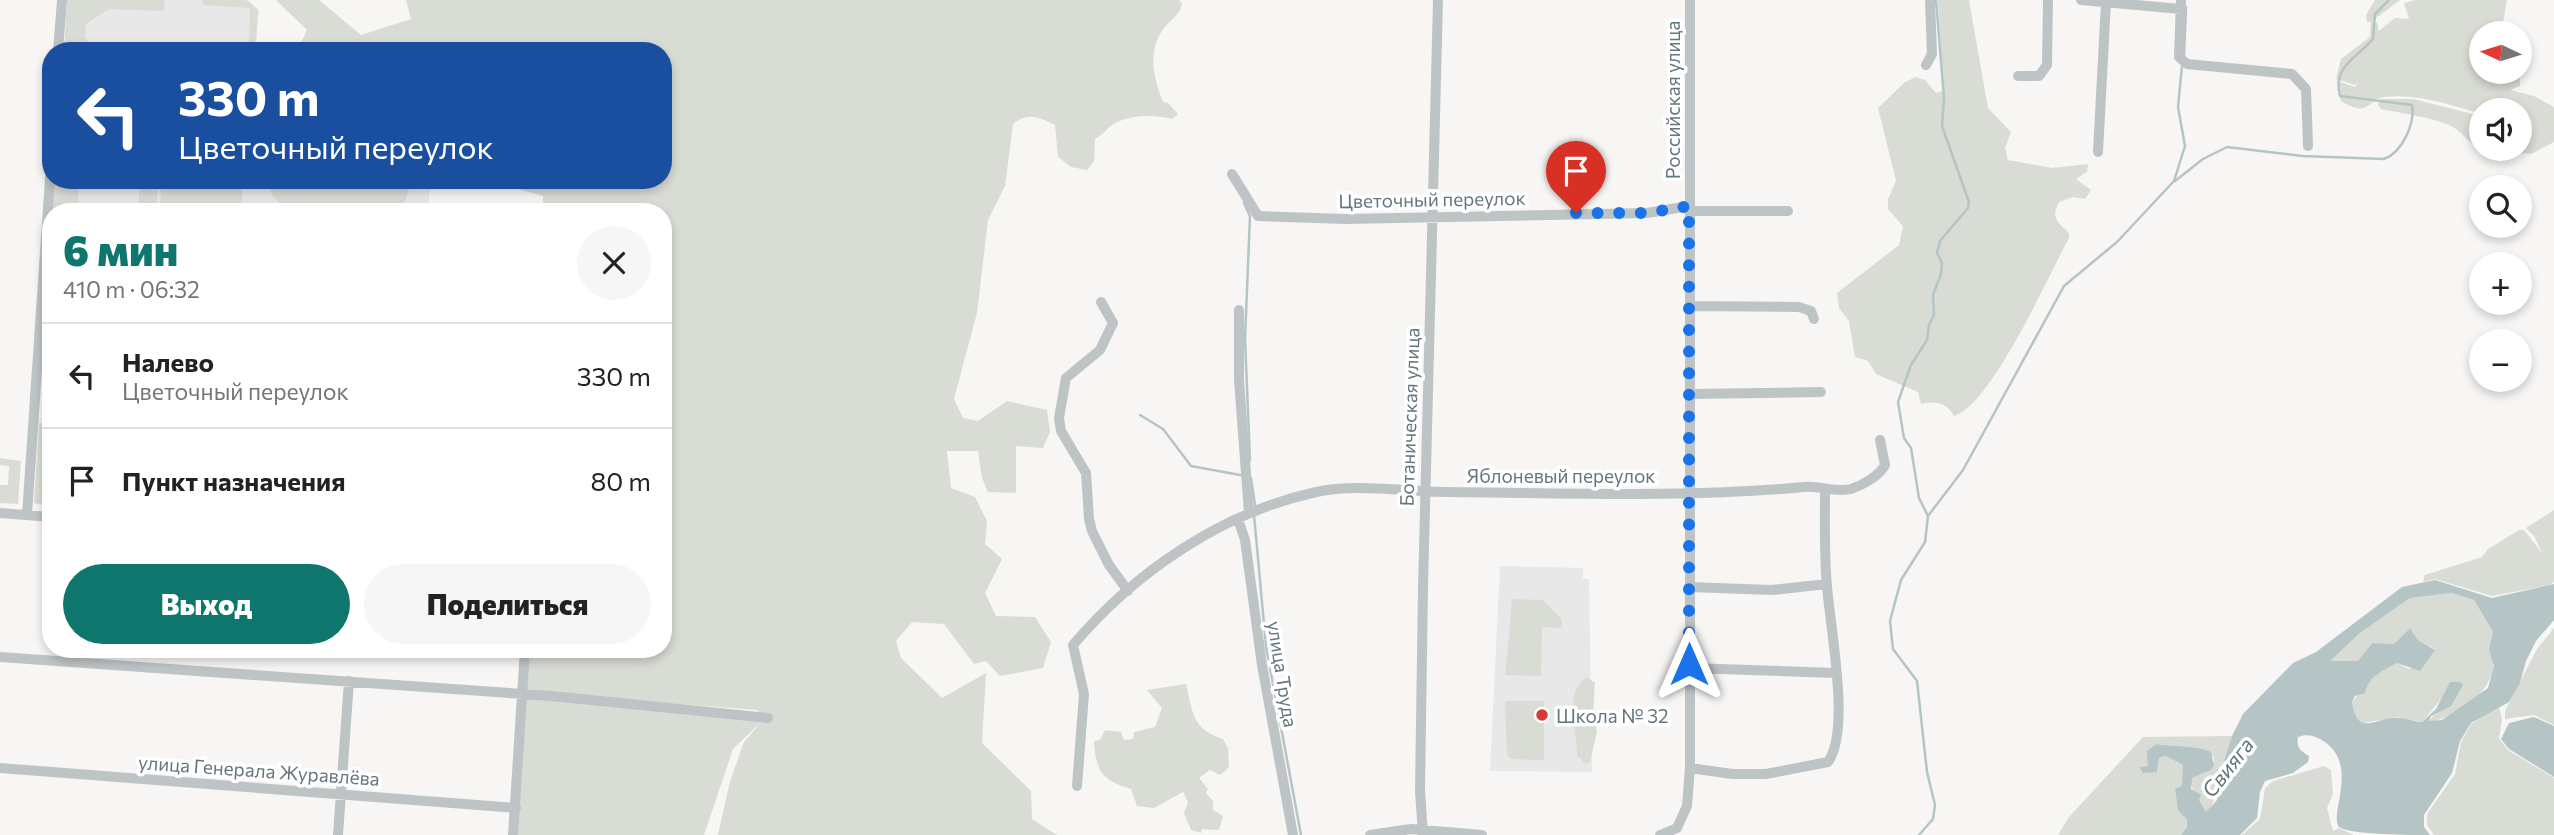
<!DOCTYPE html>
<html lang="ru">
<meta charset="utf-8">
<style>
:root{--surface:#fff;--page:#f6f6f6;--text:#222;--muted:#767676;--line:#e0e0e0;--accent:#0f766e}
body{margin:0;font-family:Commissioner,sans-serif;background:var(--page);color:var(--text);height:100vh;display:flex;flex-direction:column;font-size:26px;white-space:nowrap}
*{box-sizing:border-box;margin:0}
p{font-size:23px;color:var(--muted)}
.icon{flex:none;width:38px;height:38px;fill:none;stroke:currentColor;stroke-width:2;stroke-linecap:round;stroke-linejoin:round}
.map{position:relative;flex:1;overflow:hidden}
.side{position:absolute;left:42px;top:203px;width:630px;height:455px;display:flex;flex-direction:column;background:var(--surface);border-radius:28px;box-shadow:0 4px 10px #0003}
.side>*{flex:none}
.banner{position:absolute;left:42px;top:42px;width:630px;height:147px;border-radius:28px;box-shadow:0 4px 10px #0003;background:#1a4fa0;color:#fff;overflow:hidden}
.needle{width:46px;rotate:274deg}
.buttons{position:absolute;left:2469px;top:21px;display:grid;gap:14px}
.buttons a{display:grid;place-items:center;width:63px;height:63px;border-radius:50%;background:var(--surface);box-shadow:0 4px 10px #0003;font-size:35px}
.pin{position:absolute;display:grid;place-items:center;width:60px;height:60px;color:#fff;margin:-72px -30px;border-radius:50% 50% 50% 0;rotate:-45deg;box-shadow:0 0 7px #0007}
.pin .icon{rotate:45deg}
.me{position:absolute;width:77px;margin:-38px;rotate:0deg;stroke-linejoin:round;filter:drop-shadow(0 0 5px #0008)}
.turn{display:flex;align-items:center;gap:24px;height:147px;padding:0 21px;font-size:32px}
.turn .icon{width:91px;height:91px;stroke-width:2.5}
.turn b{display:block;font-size:49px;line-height:60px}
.round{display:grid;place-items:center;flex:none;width:74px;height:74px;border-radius:37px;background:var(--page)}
.head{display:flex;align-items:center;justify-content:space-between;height:119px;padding:0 21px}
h1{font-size:42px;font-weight:800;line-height:52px;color:var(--accent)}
.primary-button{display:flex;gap:14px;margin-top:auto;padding:14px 21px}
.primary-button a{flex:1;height:80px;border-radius:42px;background:var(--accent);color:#fff;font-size:28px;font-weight:800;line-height:80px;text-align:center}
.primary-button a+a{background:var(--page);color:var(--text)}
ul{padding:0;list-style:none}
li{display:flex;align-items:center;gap:21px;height:105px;padding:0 21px;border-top:2px solid var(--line)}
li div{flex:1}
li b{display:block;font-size:26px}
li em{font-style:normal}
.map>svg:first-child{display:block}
.built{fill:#e8e8e8}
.green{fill:#d8dcd4}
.water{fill:#b5c4c5;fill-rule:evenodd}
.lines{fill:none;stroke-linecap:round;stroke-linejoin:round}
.stream{stroke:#b5c4c5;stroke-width:2.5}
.street{stroke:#bec4c6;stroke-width:10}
.route{stroke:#1a73e8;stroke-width:12;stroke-dasharray:0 21.6}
.poi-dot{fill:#d63b35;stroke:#fff;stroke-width:2.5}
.labels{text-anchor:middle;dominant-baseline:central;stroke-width:7;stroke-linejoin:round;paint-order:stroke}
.street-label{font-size:19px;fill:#64777d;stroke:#fff}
.poi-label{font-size:19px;fill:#64777d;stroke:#fff;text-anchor:start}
.water-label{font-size:21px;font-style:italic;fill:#5f7678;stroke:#fff}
</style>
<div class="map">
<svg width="2554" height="835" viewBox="0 0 2554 835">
<rect width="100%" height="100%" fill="#f7f6f4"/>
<!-- built -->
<path class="built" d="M74,0H248L259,10L256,51H70Z
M61,180H430L428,212H81L59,210Z
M1500,566L1583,568V579H1589L1592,772L1490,771Z"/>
<!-- green -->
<path class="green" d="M67,0H165L164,11L109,9L86,24L85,38L95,51H64Z
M203,0H246L258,10L255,51H249L250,8L203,5Z
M276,0H319L361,35L411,19L406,0H1179L1182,4C1179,17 1169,20 1162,31C1147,54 1154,79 1163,102L1168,103L1178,114L1172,119C1154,115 1135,114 1117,122C1108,126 1104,135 1095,139L1094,161L1087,170L1071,167L1058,157L1055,125C1040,118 1028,111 1013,124L1005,186L988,220L977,313L954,399L963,418L978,421L1007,401L1047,410L1050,432L1043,448L1016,446V493L988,492L982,478L978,451H947L951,488L975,497L987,521L985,544L1002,559L985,593L996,616L1035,617L1051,642L1043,668L1000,676L986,661L974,664L944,624L912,622L896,641L901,658L942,698L986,673L982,743L1031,791L1032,819L1057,835H718L730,781L744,742L763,720L733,749L704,835H517L525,697L761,717L757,710L525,692L528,649H663V212H543V196L486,180H663V51H303L299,47L307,30Z
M1938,0H1969L1988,108L2011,132L2005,148L2008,160L2052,168L2088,164L2087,172L2076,179L2091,190L2085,199L2073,197L2059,202C2050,219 2059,223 2069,233V238C2049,275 1991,405 1954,416C1946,402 1936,401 1921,404L1918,392L1876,374L1868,361L1855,357L1849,321L1839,308L1837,293L1899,245L1903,226L1888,209V199L1896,181L1878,108L1905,82L1916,77L1925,80L1936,93L1943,91Z
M2375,0H2400L2372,21L2377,22L2379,31L2395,18L2409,19L2404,3L2415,0H2507L2501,33H2482V72L2520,70V86L2510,90L2534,96L2554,107V142L2531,154L2521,153L2518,149L2520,110H2482L2481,114C2452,105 2416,93 2385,97C2366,99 2371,119 2341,101L2337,81L2355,87L2360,80L2355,85L2336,79L2341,59L2370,37L2371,22H2367L2366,15Z
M2381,99H2413L2481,116V148C2468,144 2463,132 2451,126C2428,116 2404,114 2381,109L2378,105Z
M54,180H79L77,212H52Z
M140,180H158L156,212L138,211Z
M161,180H240L243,186L241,212H160Z
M267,180H410C410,192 405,207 392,211C380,215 297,211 285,206C274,201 269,191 267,180Z
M51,231V420H40L45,418L49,355L43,352Z
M39,423L51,424V507L34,503Z
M0,458L21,461L18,504L0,503V485H8L9,466L0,465Z
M2554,510V582L2550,585L2492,596L2435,579L2423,582L2425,575L2482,557L2488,549L2519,530H2524L2542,553L2534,536L2526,528Z
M2452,593L2474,600L2493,632C2490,647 2495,660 2493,669C2488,696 2454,718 2429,722C2434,710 2449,710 2456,697L2442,698L2422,722L2398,717L2363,723L2355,717L2352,702L2377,673L2397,663L2409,669L2435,649L2418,640L2410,628L2394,644L2372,643L2358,661H2329L2360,633L2410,598Z
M1512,599L1543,600L1562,620V628L1542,627L1541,676L1505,675L1509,636L1512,634L1509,635Z
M2554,628V725L2534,715L2505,719V711L2537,649Z
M1587,677L1595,683L1593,712L1597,732L1590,762L1586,764L1577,756C1578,733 1562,692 1587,677Z
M1186,684C1193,713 1192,729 1223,739L1228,748L1229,767L1220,775L1210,770L1199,778L1208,789L1206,793L1213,801V810L1223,816L1219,830L1202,829L1201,833L1191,830L1184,813L1188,802L1183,792L1154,808L1137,806L1131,789C1101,780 1096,771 1094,741L1100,740L1105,730L1121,732L1124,740L1133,739L1134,732L1155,727L1162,708L1147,690Z
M1505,701H1544V760L1512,759L1507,755Z
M2499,706L2502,720L2499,738L2508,750L2554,778V835H2434L2427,825V814L2455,774L2461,742L2471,724Z
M2232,736C2228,752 2217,805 2206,813L2190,784L2192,778C2203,773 2215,772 2214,757C2199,745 2177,747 2158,744L2148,766L2140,767L2157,772L2159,758L2167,756L2183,765L2185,774L2182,786L2175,790L2178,809L2187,820V827L2181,835H2058L2069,817L2143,737Z
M2324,766L2331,770L2333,794L2327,808L2333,831L2339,828L2354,835H2242L2260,819L2265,788L2273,781Z"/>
<!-- water -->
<path class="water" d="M2435,580L2492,598L2554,584V620L2536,641L2526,661L2520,683L2509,702L2471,723L2460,741L2452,773L2424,815V827L2430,835C2411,835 2352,835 2339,827C2328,814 2363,760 2318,738C2312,735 2305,734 2298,737C2296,748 2301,751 2309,756L2308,762L2293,773L2265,781L2260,792L2257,818L2240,835H2181L2187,827V820L2178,810L2175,789L2182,786L2183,765L2166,756L2159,758L2157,772L2143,773L2139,767L2148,766L2147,751L2157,744C2174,747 2196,745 2211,752L2214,765L2211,770L2192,778L2191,789L2201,795L2199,800L2206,812L2217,800L2218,781L2232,736L2243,714L2293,663L2316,652L2402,587ZM2452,593L2474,600L2493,632L2489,650L2494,666L2488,688L2442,720L2429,721L2431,716L2451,706L2463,685L2460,682H2450L2436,709L2422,722C2414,722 2408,718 2400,718C2378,715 2358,740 2352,702L2355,696L2365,693C2369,676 2382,671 2397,663L2420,671L2435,650L2418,640L2410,628L2394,644L2372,643L2358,661H2330L2360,633L2410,598Z
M2534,717L2554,726V777L2509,749L2501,739L2509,723Z"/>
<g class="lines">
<!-- stream -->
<path class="stream" d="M2184,56L2186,7
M2175,181L2203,159L2227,147L2302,156L2384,159C2403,152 2415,123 2412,105L2340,96C2332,66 2358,57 2373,39L2375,14L2389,0
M1244,203L1250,216L1245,339L1250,460
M1140,415L1163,429L1191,466L1240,475
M1251,478L1255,505
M1254,515L1266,646L1301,835
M1928,516L1963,470L2064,286L2117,242L2174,181L2185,146L2178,107L2182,66
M1919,835L1933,819L1935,805L1927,772L1917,681L1893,649L1890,621L1901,580L1925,542L1928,516L1919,498L1911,448L1904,438L1898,402L1911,365L1927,340L1929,325L1934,315L1933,295L1941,274L1942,263L1937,253L1940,241L1968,208L1969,202L1942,126L1944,98L1936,0"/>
<!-- street -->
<path class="street" d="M2081,0L2181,9
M2181,0L2179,57L2187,64L2292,74L2306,89L2308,146
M58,51L62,0
M1926,65L1932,54L1930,0
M2018,76H2039L2047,65L2048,0
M2098,152L2106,2
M1232,174L1258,216L1346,219L1647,213L1689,206
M1689,211H1788
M1101,302L1113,323L1100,350L1066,378L1059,418L1061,431L1086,473L1089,519L1092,531L1109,565L1128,591
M1689,306L1799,307L1811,311L1814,319
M1239,310V380L1249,513
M1690,394L1821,392
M0,513L51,517
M27,515L51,164
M1238,519L1245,540L1262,665L1293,835
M1689,587L1772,590L1827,584
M0,657L551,696L768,718
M1690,668L1835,673
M0,768L516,808
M1690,768L1732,774H1766L1828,762C1851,730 1830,628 1827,586C1824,554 1825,521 1825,489
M1077,786L1084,694L1073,645C1135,572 1221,513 1316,492C1357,483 1406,492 1448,492C1566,493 1686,498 1804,487C1819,485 1835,493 1851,489C1863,485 1879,476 1885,465L1880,440
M1677,828L1687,806L1690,768V0
M338,835L349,681
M513,835L525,649
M1370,835L1411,829L1482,835
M1423,835L1420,791L1423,587L1438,0
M1660,835L1677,828"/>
</g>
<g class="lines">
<!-- route -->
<path class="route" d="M1576,213H1647L1689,206V664"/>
</g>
<!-- markers -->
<circle class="poi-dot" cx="1542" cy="715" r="7"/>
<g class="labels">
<!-- street labels -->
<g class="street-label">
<text transform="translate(1672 100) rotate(-90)">Российская улица</text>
<text transform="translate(1432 199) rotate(-1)">Цветочный переулок</text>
<text transform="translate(1409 417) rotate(-88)">Ботаническая улица</text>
<text x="1561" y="475">Яблоневый переулок</text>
<text transform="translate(1283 674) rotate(81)">улица Труда</text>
<text transform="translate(259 770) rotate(4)">улица Генерала Журавлёва</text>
</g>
<!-- poi labels -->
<g class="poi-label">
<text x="1556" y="715">Школа № 32</text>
</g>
<!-- water labels -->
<g class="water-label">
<text transform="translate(2227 767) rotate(-52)">Свияга</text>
</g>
</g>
</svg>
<div class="buttons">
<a><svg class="needle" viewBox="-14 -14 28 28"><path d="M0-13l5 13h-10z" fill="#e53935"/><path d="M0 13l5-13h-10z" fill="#767676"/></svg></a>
<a><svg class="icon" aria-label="sound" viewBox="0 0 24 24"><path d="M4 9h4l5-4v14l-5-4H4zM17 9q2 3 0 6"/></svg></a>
<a><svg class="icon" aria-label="search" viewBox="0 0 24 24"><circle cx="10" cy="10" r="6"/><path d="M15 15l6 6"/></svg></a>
<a>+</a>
<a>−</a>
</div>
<div class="pin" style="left:1576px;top:213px;background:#d93025"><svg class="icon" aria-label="arrive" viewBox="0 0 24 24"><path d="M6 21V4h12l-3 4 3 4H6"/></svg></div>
<svg class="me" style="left:1689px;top:664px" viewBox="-20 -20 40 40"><path d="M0-17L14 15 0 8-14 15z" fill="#1a73e8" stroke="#fff" stroke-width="4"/></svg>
<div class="banner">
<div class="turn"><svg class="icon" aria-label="left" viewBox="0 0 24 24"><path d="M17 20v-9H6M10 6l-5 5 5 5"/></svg><div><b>330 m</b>Цветочный переулок</div></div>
</div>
<section class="side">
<div class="head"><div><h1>6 мин</h1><p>410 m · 06:32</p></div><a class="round"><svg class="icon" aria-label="close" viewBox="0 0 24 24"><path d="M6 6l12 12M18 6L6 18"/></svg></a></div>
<ul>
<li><svg class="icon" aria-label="left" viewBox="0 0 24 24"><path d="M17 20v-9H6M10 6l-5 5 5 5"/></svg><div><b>Налево</b><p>Цветочный переулок</p></div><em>330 m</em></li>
<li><svg class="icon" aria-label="arrive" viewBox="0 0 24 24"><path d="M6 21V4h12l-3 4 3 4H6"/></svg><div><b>Пункт назначения</b></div><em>80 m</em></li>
</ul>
<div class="primary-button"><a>Выход</a><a>Поделиться</a></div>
</section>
</div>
